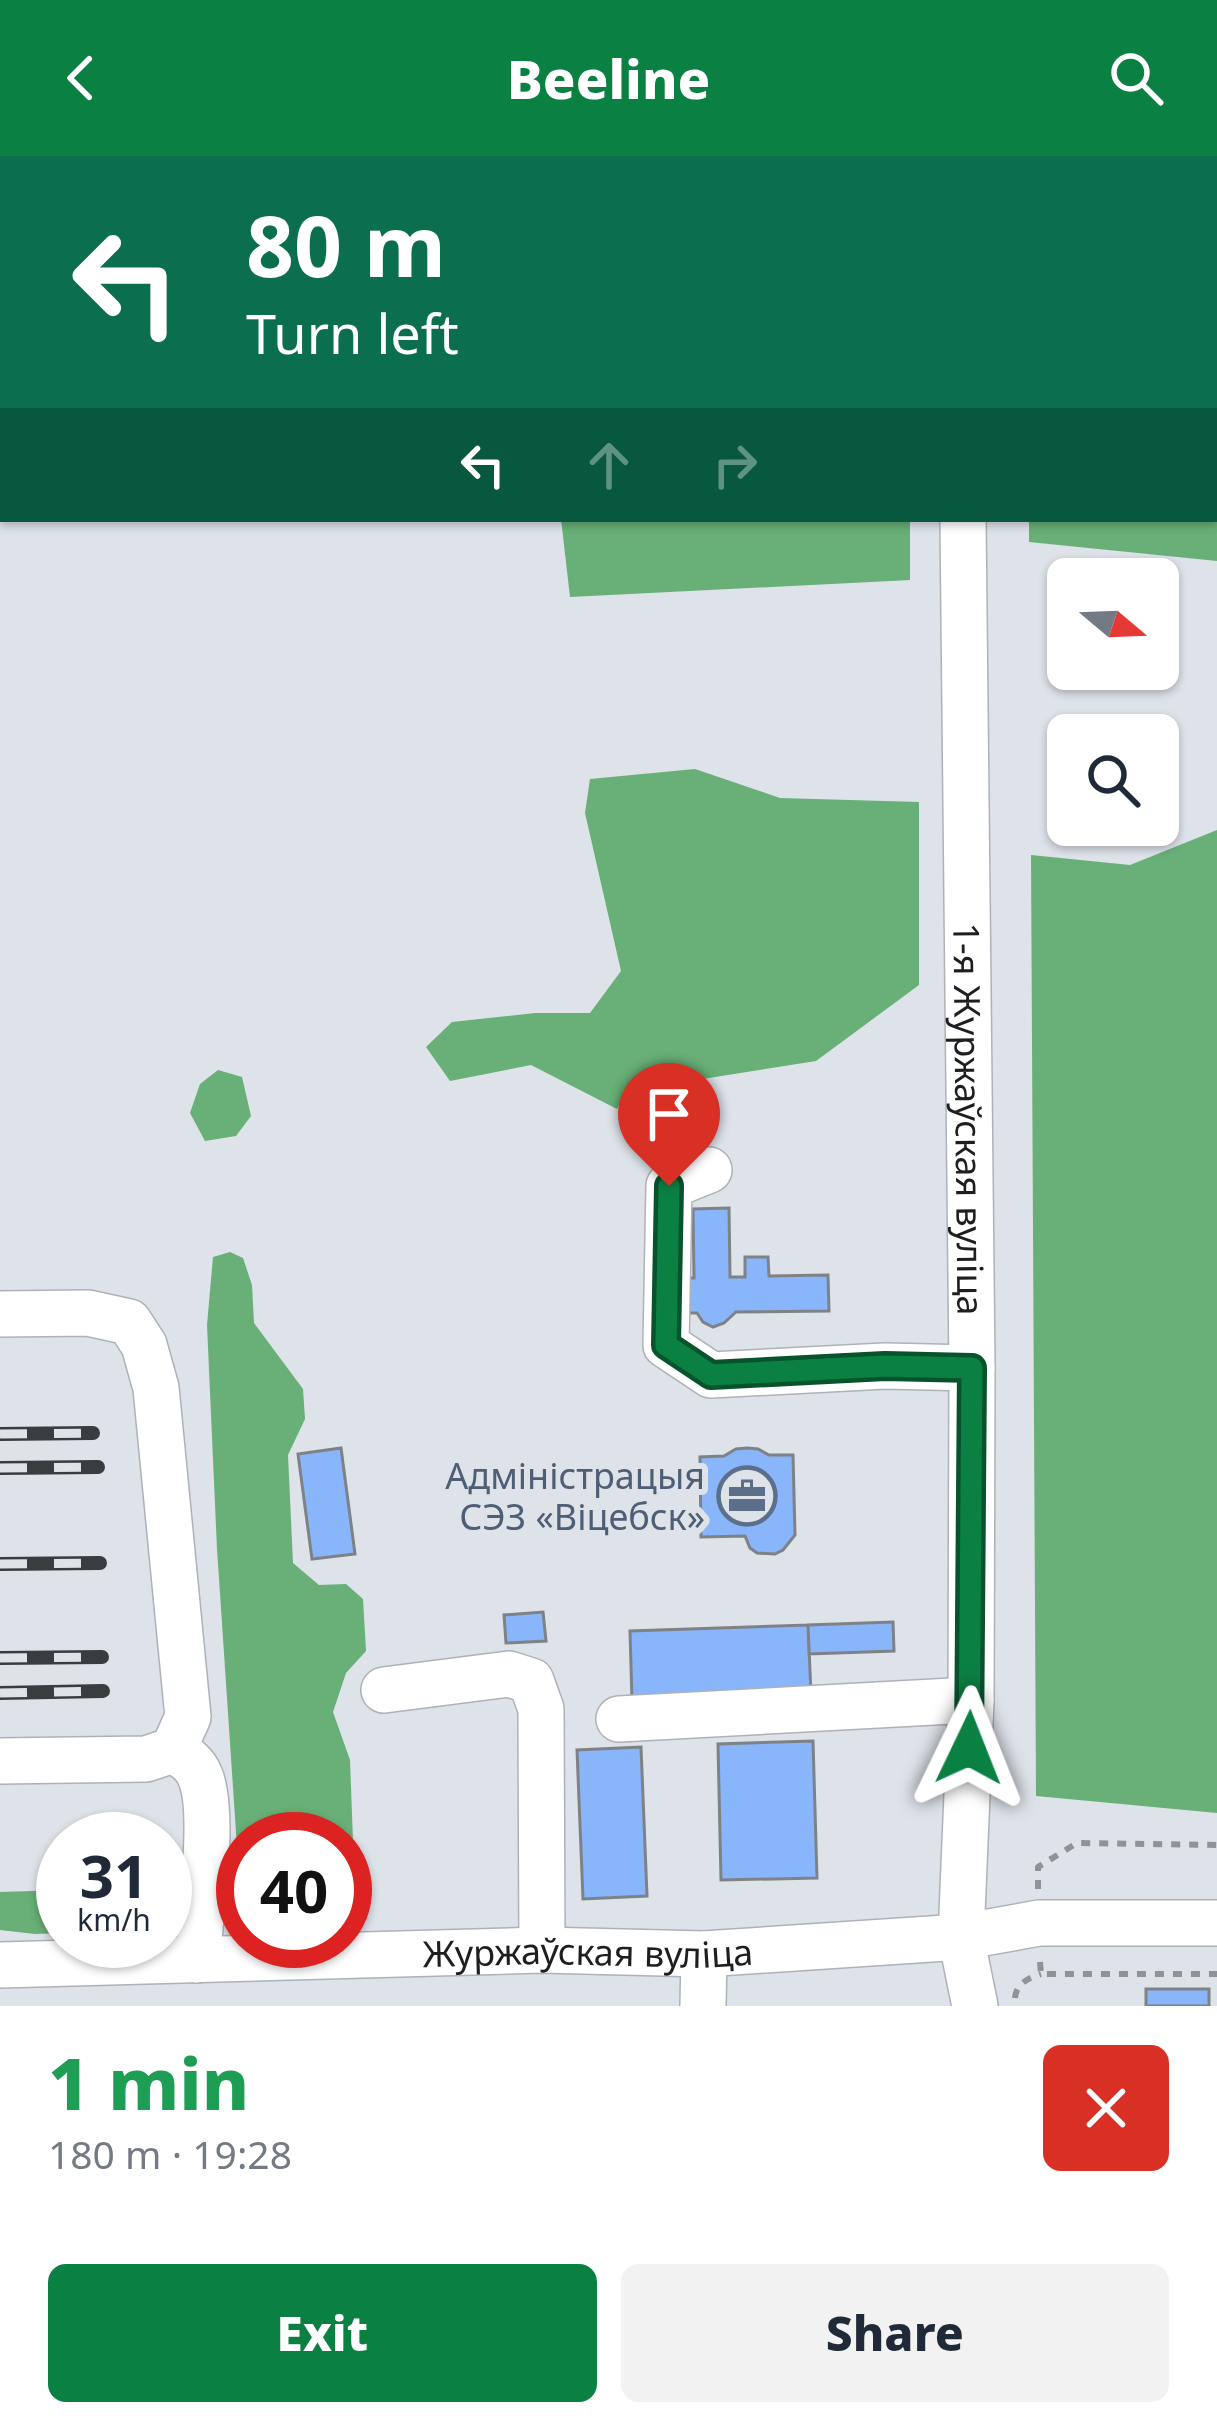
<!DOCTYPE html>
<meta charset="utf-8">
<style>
:root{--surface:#fff;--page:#f2f2f3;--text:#1f2937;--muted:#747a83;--accent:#0b8043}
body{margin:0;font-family:"Noto Sans",sans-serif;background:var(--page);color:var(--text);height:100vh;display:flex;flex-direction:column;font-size:45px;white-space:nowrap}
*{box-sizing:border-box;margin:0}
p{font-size:39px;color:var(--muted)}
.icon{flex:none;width:66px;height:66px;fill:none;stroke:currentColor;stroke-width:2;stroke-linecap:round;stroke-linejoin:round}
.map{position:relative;height:1850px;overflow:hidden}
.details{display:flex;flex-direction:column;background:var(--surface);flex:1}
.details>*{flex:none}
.guide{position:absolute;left:0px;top:0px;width:1218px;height:366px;box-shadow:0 3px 9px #0004;background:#0b6e4f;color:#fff;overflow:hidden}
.needle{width:78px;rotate:109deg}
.tools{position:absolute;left:1047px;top:402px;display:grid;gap:24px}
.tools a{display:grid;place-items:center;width:132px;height:132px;border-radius:18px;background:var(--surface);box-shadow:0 3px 9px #0004;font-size:60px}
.speed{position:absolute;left:36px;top:1656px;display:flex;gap:24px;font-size:60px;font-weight:700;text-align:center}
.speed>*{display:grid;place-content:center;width:156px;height:156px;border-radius:50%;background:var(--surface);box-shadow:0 3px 9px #0004;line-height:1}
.speed small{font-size:30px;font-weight:400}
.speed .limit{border:18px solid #d22;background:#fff;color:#111}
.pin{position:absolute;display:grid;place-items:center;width:102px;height:102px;color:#fff;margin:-123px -51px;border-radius:50% 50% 50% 0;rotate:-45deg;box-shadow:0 0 12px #0007}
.pin .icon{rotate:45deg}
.me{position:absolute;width:132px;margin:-66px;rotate:2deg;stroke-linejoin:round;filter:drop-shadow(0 0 9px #0008)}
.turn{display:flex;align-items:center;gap:42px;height:252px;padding:0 48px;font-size:54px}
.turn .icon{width:156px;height:156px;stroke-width:2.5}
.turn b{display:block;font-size:84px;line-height:102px}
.lanes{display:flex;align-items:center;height:114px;padding:0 48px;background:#0003;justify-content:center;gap:60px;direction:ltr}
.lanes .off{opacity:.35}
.round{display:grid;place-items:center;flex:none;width:126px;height:126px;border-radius:18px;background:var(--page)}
.summary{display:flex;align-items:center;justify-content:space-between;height:204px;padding:0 48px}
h1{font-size:72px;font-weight:800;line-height:90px;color:#1e9e55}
.cta{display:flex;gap:24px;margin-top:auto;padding:24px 48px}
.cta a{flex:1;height:138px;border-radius:18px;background:var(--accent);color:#fff;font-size:48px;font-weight:800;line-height:138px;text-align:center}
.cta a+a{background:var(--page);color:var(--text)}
header{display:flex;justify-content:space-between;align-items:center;height:156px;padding:0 48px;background:var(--accent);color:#fff;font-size:54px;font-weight:800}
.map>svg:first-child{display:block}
.forest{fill:#68b077}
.building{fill:#89b5fa;stroke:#7e8287;stroke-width:3}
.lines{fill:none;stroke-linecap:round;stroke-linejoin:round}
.minor-casing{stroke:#aeb2b8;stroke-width:48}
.path{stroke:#8f9297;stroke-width:6;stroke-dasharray:9 9;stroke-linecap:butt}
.minor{stroke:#fff;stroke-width:45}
.rail-casing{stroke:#3a3d3f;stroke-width:14}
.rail{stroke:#dee2e9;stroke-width:9;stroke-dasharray:27;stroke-linecap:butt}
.route-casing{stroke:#07532c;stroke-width:30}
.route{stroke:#0b8043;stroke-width:21}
.labels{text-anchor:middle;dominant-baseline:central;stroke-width:12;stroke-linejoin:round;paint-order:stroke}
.street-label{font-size:36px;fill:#1c1e20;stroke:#dee2e9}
.service-label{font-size:36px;fill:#4e5e75;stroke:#dee2e9;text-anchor:end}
</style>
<header><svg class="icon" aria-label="back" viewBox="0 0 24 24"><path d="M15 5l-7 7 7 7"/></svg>Beeline<svg class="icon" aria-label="search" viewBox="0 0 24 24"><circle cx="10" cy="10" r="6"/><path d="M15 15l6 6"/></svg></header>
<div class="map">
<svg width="1217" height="1850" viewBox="0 0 1217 1850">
<rect width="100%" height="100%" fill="#dee2e9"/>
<!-- forest -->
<path class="forest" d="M520,0H909V3H520Z
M1027,0H1217V405L1029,386V363H1215V3H1027Z
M561,363H910V424L570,441Z
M695,613L780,642L919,646V829L816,905L627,935L617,953L531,909L450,925L426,891L452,866L535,857H590L621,815L585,657L590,623Z
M1217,674V1657L1036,1640L1031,699L1130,709Z
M218,914L242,921L251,960L236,980L205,985L190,957L200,928Z
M230,1096L243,1102L252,1129L254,1167L303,1233L305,1263L288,1299L293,1407L319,1429L346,1428L363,1443L366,1495L346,1517L333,1556L350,1604L354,1712L345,1746V1683H243V1739L240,1736L217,1393L207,1169L213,1101Z
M63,1734V1777L35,1778L0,1774V1736Z"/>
<!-- building -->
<path class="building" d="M729,1052L730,1121H745V1101H768L769,1120L828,1119L829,1155L736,1156L724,1167L713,1171L703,1166L697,1157H681V1122H694L693,1053Z
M341,1292L355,1398L312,1403L298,1298Z
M747,1292L758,1293L769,1299H793L795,1379L783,1394L775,1398L757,1397L750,1392L745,1380L701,1381L700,1301L724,1300L736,1293Z
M543,1456L546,1485L506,1487L504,1459Z
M893,1466L894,1495L809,1498L808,1469Z
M808,1469L811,1538L632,1545L630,1475Z
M813,1585L817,1722L721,1724L718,1588Z
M641,1591L647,1740L583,1743L577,1594Z
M1146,1833H1209V1850H1146Z"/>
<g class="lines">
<!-- minor casing -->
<g class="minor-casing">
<g id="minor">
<path d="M956,0V3"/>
<path id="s1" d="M963,363L972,1212L971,1544L961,1781L975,1850"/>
<path d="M709,1014L669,1030L666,1189L711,1219L885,1210L972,1212"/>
<path d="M0,1158L88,1157L129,1166L144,1189L156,1232L188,1561L173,1594L146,1603L0,1605"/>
<path d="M384,1534L509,1518L531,1525L541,1553L542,1794"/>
<path d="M619,1563L971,1544"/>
<path d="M173,1594C185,1601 195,1607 200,1620C216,1656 200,1762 197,1804"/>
<path id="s2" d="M0,1809L542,1794L704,1798L961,1781L1039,1767H1217"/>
<path d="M703,1850L704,1798"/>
</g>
</g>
<!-- path -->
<path class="path" d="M1038,1733V1711L1077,1687L1217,1689
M1040,1806L1041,1818H1217
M1015,1842C1016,1828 1028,1822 1041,1818"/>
<!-- minor -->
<use href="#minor" class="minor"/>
<!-- rail casing -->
<g class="rail-casing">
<path id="rail" d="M0,1278L93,1277
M0,1312L98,1311
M0,1408L100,1407
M0,1502L102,1501
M0,1537L103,1535"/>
</g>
<!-- rail -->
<use href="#rail" class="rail"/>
</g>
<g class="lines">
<!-- route casing -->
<g class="route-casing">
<path id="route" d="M669,1030L666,1189L711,1219L885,1210L972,1212L969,1592"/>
</g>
<!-- route -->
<use href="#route" class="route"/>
</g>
<!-- icons -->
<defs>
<g id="office-ring" transform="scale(3)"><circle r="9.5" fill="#dee2e9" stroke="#5c6f8a" stroke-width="1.5"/><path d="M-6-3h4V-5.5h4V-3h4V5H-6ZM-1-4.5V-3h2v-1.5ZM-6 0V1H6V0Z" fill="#5c6f8a"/></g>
</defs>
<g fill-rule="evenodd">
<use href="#office-ring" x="747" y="1340"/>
</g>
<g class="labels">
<!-- street labels -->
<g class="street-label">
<text stroke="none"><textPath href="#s1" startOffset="600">1-я Журжаўская вуліца</textPath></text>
<text stroke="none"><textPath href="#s2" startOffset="588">Журжаўская вуліца</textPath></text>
</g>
<!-- service labels -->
<g class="service-label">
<text x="705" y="1319">Адміністрацыя<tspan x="705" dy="41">СЭЗ «Віцебск»</tspan></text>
</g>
</g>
</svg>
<div class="tools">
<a><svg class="needle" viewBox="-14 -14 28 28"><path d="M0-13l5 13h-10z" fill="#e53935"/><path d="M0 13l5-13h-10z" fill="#747a83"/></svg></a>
<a><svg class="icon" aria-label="search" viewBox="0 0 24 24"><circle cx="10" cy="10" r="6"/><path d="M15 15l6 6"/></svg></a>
</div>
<div class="speed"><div>31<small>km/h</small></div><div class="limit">40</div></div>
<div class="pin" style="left:669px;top:1030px;background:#d93025"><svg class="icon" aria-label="arrive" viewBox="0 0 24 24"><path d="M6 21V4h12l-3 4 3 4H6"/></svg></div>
<svg class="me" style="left:969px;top:1592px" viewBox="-20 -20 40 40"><path d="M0-17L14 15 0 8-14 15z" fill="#0b8043" stroke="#fff" stroke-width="4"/></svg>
<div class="guide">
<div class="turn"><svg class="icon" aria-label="left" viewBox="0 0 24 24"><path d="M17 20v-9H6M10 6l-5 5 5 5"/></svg><div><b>80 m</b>Turn left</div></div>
<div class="lanes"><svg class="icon" aria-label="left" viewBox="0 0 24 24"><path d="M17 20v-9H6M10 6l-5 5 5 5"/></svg><svg class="icon off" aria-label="ahead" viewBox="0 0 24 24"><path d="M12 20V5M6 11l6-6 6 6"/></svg><svg class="icon off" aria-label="right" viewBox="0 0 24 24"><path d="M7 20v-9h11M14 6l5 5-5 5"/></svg></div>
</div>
</div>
<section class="details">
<div class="summary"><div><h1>1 min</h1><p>180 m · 19:28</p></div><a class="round" style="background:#d93025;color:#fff"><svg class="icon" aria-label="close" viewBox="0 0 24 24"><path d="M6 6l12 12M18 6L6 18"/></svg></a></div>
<div class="cta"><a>Exit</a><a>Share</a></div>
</section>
